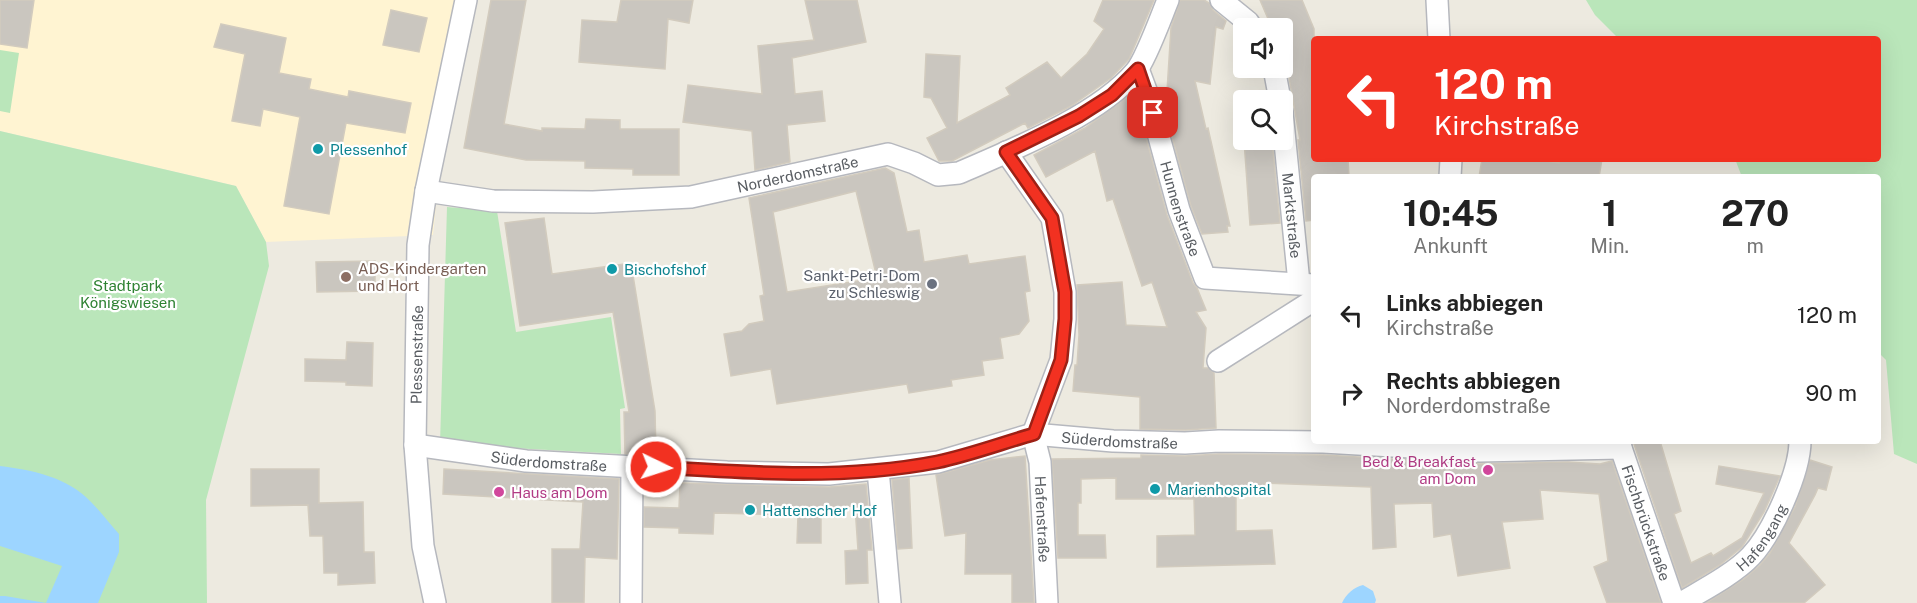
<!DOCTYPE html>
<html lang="de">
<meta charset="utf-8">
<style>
:root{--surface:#fff;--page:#f6f6f6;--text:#222;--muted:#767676}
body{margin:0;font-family:"Public Sans",sans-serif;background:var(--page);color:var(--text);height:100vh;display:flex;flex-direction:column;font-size:22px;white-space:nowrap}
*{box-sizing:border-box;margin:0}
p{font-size:20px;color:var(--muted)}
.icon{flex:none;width:33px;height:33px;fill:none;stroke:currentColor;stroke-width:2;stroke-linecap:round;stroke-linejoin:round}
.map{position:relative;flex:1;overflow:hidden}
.details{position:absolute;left:1311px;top:174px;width:570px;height:270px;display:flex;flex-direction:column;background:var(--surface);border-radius:6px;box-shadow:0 6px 24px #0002}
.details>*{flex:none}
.guide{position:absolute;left:1311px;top:36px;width:570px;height:126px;border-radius:6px;box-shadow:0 6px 24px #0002;background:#f23121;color:#fff;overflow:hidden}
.buttons{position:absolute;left:1233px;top:18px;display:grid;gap:12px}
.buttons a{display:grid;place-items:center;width:60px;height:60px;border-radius:6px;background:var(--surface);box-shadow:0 6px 24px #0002;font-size:30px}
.pin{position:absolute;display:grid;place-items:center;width:51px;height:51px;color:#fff;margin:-26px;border-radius:12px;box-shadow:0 3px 9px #0006}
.me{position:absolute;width:66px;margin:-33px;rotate:94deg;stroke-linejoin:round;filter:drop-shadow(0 0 4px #0008)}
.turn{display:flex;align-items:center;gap:21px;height:126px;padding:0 24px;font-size:27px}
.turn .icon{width:78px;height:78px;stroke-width:2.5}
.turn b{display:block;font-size:42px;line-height:51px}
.eta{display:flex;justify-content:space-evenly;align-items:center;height:102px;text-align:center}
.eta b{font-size:36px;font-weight:700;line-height:42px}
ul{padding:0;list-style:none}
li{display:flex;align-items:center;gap:18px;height:78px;padding:0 24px}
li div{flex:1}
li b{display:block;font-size:22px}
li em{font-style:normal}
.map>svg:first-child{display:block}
.commercial{fill:#fff4d2}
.green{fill:#bae6ba}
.water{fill:#9dd5ff}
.building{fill:#cac6bf;stroke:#d2cbbe;stroke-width:1.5;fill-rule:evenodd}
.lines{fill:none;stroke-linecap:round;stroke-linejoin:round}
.street-casing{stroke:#b6b8be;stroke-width:24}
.street{stroke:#fff;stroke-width:21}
.route-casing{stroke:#9d2015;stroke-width:15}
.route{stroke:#f23121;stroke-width:10}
.culture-dot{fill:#0f9aa8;stroke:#fff;stroke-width:2}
.education-dot{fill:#8d6e63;stroke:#fff;stroke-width:2}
.worship-dot{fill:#6b7280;stroke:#fff;stroke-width:2}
.hotel-dot{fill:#d1479c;stroke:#fff;stroke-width:2}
.labels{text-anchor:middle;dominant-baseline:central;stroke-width:4.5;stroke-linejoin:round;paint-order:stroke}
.culture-label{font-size:15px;fill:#0d838f;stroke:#fff;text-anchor:start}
.street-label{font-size:15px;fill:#595d62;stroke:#fff}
.education-label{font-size:15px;fill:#785e54;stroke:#fff;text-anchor:start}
.worship-label{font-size:15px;fill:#5b616d;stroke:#fff;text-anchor:end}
.park-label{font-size:15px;fill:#2f8333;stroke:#fff}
.hotel-label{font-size:15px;fill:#b23c85;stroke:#fff;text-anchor:end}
</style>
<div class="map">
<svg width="1917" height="603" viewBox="0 0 1917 603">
<rect width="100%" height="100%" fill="#edeae0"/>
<!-- commercial -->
<path class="commercial" d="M0,0H471L440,168L433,235L266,242L236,186L0,131Z"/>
<!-- green -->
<path class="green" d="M1586,0H1917V464L1894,454L1886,360L1878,352V177H1742L1735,159H1878V39H1619L1595,15Z
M0,50L19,53L10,113L0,111Z
M0,131L236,186L266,242L269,266L206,500L207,603H0Z
M447,207L497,211L516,332L611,317L625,408L620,409L621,454L440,444Z"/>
<!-- water -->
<path class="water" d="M0,466C32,470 68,477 91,502C101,512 110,524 119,534V552L98,603H46L62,566L0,546Z
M1363,585L1373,591L1376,600L1375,603H1342C1346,594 1354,587 1363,585Z
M0,596H5L46,603H0Z"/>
<!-- building -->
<path class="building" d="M0,0H34L27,48L0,44Z
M491,0H526L504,124L542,131V128L585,129L586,119L620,120V129H679V175H633V169L585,168V161L526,160L464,148Z
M621,0H693L689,23L668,19L665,69L579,62L582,20L617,22Z
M805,0H857L866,42L792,58L795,94L822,91L825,121L787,125L790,162L755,170L752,131L683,122L688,85L762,94L758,46L814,40Z
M1103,0H1154L1129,59L1111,78L1071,106L1028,128L1025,123L952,161H939L927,138L947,128L931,98L924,97L926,54L960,56L957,123L1010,95L1006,88L1047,62L1061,78L1087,54L1104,29L1094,21Z
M1180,0H1204L1209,3L1213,10L1226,21L1223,29L1216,27L1210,84L1195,81L1206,129L1208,128L1230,226H1227L1228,232L1202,234L1191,206L1164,107H1166L1171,28Z
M1260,0H1302L1314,29V159H1348L1349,177H1314V220L1306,221L1298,140H1300L1287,66L1282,57V28H1272Z
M391,10L427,18L419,52L383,45Z
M221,24L286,38L279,73L311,79L309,89L348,97L349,91L411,103L405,133L346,123L329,214L284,206L300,117L263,109L260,126L232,121L245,54L214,47Z
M1130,95L1135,97L1167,215L1193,283L1197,288L1206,310L1196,312L1206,328L1203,368H1208L1214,373L1216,428L1185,430L1140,429V397L1073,391L1075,365H1077L1079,335L1077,285L1122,282L1126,325L1167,327L1152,282L1142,286L1113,199L1107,201L1095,151L1046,177L1034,155L1085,128Z
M1244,140H1272L1280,223L1250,225Z
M1482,159H1532L1559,163V159H1602L1599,177H1479Z
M885,168L894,173L907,232L919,230L924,262L967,255L969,264L1025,256L1030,291L1025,292L1029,321L1019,334L1000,338L1003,358L982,361L984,375L951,380L952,386L909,393L907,384L777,404L771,369L731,376L724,334L742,331L749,324L764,321L760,296L764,295L749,198ZM856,191L877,278L787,292L773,212Z
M544,218L552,274L631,263L655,411L656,455L625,454L624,412H629L613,312L520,326L505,223Z
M375,261V291L317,292L316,262Z
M347,342L373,343L372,386L346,385V382L305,381V359L346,360Z
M1633,441H1660L1681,511L1674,514L1691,563L1711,553L1713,556L1742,538L1764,493L1716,484L1719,466L1780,476L1764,512L1742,547L1720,565L1682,588Z
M1219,454L1323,455L1479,464L1568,462L1600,464L1612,461L1661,603H1607L1594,567L1608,561L1599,494L1540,490L1543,519L1502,522L1510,568L1458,576L1451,534L1434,537L1432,503L1394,504L1396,547L1373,549L1371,487L1265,483L1266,490H1236V531L1272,530L1275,564L1157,567V536L1195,535L1194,499H1116V478L1081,479V503H1078V535H1105L1106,558H1058L1052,459L1141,458V455L1185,456Z
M1025,456L1034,603H1012V574H965L966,533L945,536L936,475L990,460Z
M1810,460L1832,467L1826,490L1818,488L1815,495L1789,543L1825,585L1804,603H1706L1744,579L1760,565L1770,553L1795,507Z
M251,469H319V503L363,502L364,552H374L375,583L338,585V573H324L323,536H310L308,505L251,506Z
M444,469L619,479L617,559L585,557L584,603H552V549H580L583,502L443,494Z
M909,478L912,548L898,549L892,480Z
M680,483L829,487L866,484L872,550H867L868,583L846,584L845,551L858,550L855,506L821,508V543H797L798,515L714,513L713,534L679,533V528L644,527V507L679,508Z"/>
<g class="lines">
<!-- street casing -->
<g class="street-casing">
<g id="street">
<path d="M1221,0L1248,22L1252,28"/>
<path d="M1437,0L1439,39"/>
<path d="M1274,68L1280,100"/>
<path id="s1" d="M1138,69L1147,93L1179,210L1205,278L1314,285"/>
<path id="s2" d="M1282,112L1299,283"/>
<path d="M1006,152L1052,218L1065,292V319L1061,360L1033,434"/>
<path d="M1450,177L1451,159"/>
<path id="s3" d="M426,191L493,201L593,202L691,197L888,154L914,163L938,175L959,173C1014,149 1098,116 1136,71C1146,59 1161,17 1168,0"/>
<path d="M1218,361L1314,300"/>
<path id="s4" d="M1033,434L1040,462L1047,603"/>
<path id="s5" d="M1620,441L1621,448L1674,603"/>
<path id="s6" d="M415,445L526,461L727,472L829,474L938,462L1033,434L1113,441L1185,443L1219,441L1323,442L1480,451L1621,448"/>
<path d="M878,470L890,603"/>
<path id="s7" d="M435,603L423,546L415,445L418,245L426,191L466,0"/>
<path d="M631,603L632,466"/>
<path id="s8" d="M1681,603C1703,590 1734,574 1751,556C1772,534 1800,472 1800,441"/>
</g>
</g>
<!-- street -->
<use href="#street" class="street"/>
</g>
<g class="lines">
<!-- route casing -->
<g class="route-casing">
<path id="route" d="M656,467C749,473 845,480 937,462C970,455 1002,443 1034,434L1061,360L1065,319V292L1052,218L1006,152L1079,116L1112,95L1138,69L1153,113"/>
</g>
<!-- route -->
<use href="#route" class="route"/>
</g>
<!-- markers -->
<g class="culture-dot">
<circle cx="318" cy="149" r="6"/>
<circle cx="612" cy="269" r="6"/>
<circle cx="1155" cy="489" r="6"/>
<circle cx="750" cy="510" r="6"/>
</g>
<circle class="education-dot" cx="346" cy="277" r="6"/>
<circle class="worship-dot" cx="932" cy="284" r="6"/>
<g class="hotel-dot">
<circle cx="1488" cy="470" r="6"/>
<circle cx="499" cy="492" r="6"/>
</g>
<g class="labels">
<!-- culture labels -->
<g class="culture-label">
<text x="330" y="149">Plessenhof</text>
<text x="624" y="269">Bischofshof</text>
<text x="1167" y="489">Marienhospital</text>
<text x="762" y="510">Hattenscher Hof</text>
</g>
<!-- street labels -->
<g class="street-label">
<text stroke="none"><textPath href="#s3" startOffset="375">Norderdomstraße</textPath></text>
<text stroke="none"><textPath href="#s1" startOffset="146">Hunnenstraße</textPath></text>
<text stroke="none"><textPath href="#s2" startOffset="104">Marktstraße</textPath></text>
<text stroke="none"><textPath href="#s7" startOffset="250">Plessenstraße</textPath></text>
<text stroke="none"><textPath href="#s6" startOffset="711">Süderdomstraße</textPath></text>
<text stroke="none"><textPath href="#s6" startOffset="135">Süderdomstraße</textPath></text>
<text stroke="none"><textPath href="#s4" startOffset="86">Hafenstraße</textPath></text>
<text stroke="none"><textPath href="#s5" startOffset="86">Fischbrückstraße</textPath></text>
<text stroke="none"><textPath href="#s8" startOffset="106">Hafengang</textPath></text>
</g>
<!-- education labels -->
<g class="education-label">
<text x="358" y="268">ADS-Kindergarten<tspan x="358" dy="17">und Hort</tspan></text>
</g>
<!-- worship labels -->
<g class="worship-label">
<text x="920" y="275">Sankt-Petri-Dom<tspan x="920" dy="17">zu Schleswig</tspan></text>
</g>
<!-- park labels -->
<g class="park-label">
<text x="128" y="285">Stadtpark<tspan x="128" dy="17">Königswiesen</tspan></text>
</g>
<!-- hotel labels -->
<g class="hotel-label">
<text x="1476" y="461">Bed &amp; Breakfast<tspan x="1476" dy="17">am Dom</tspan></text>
<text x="511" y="492" text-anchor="start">Haus am Dom</text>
</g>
</g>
</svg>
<div class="buttons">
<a><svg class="icon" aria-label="sound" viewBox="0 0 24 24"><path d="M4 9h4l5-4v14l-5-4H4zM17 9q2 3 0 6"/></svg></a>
<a><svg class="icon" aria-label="search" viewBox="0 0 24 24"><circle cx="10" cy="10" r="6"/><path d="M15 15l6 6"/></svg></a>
</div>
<div class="pin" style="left:1153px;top:113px;background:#d93025"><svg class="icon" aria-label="arrive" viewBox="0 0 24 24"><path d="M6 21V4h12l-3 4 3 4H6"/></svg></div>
<svg class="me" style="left:656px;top:467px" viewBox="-20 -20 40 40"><circle r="17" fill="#f23121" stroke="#fff" stroke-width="3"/><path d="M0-11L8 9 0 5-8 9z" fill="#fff"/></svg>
<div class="guide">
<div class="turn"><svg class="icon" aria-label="left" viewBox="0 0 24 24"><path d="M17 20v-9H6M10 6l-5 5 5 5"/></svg><div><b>120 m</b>Kirchstraße</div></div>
</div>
<section class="details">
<div class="eta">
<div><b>10:45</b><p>Ankunft</p></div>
<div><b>1</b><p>Min.</p></div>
<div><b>270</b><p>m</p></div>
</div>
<ul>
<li><svg class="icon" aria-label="left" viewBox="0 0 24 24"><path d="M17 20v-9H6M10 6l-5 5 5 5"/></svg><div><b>Links abbiegen</b><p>Kirchstraße</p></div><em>120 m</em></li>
<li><svg class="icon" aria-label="right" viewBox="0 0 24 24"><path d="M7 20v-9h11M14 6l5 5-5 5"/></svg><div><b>Rechts abbiegen</b><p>Norderdomstraße</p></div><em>90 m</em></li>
</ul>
</section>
</div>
